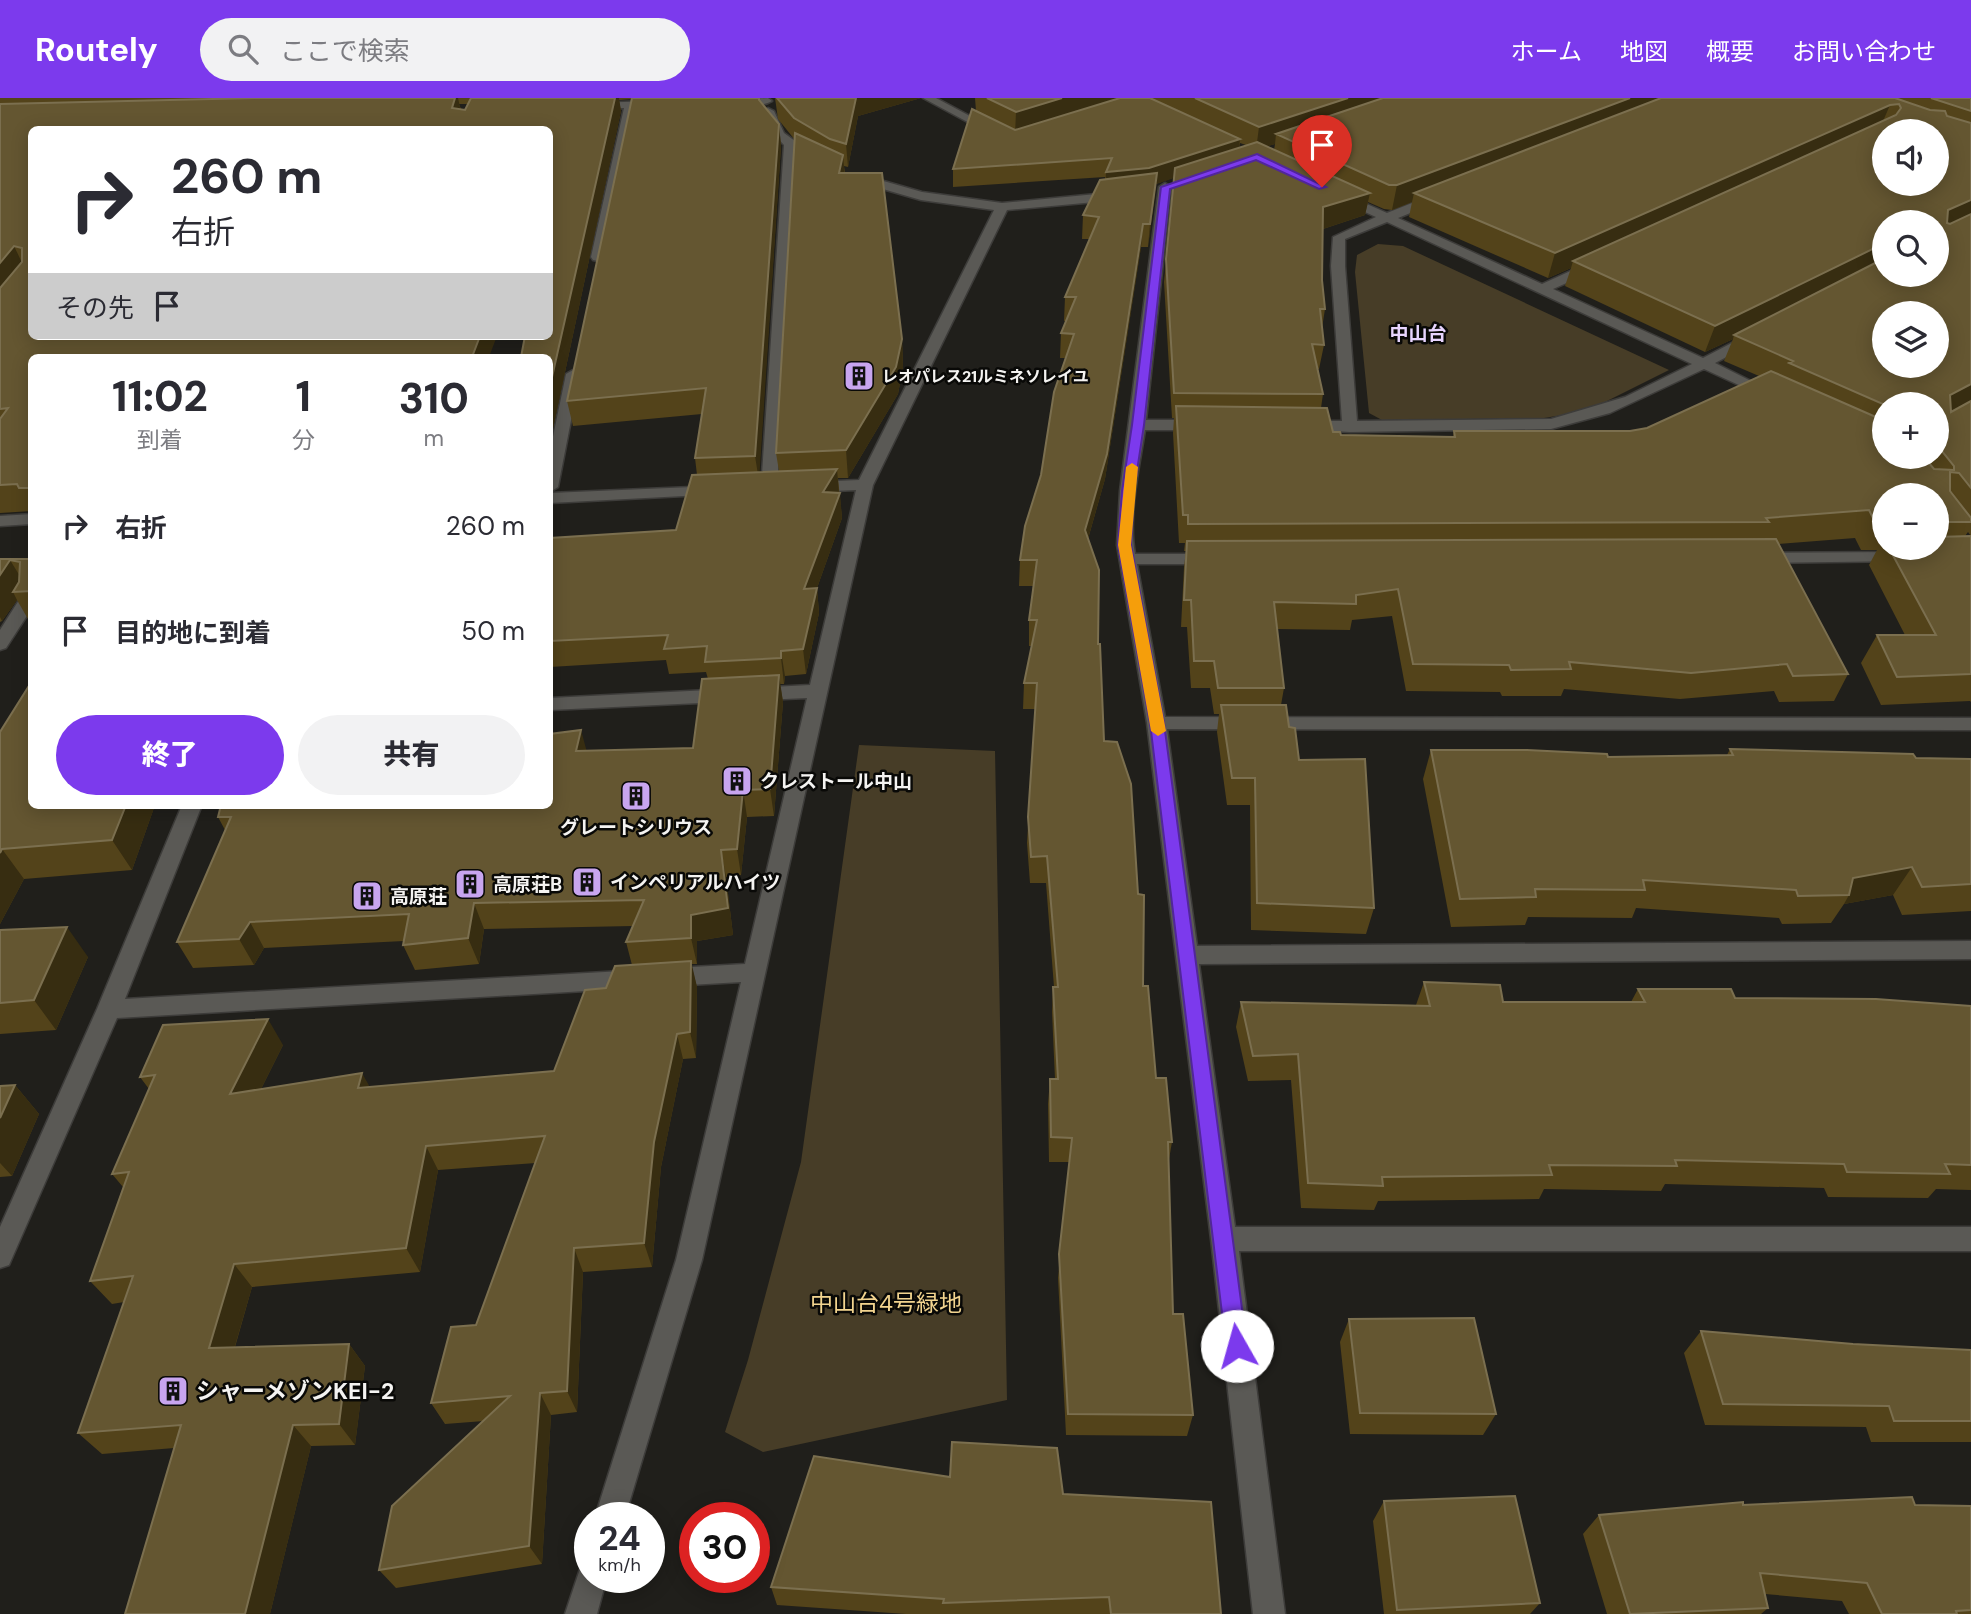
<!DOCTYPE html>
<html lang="ja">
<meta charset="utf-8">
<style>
:root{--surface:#fff;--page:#f2f2f3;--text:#2b2b33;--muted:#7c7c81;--accent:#7c3aed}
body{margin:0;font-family:"DM Sans","Noto Sans JP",sans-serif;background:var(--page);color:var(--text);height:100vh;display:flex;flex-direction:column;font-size:26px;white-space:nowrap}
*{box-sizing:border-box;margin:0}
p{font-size:23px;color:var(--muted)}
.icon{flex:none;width:38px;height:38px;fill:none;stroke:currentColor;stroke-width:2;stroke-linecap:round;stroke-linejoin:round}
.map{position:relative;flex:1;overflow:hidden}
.sheet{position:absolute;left:28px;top:256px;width:525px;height:455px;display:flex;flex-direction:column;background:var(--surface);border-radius:10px;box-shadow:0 4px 18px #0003}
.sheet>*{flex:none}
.guide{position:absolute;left:28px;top:28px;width:525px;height:214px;border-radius:10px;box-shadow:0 4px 18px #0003;background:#fff;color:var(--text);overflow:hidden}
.controls{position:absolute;left:1872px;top:21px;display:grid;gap:14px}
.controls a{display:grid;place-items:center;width:77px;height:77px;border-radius:50%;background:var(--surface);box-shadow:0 4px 18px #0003;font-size:35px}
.speed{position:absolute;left:574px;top:1404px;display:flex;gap:14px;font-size:35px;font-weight:700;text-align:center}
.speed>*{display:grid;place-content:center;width:91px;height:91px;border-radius:50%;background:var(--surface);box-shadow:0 4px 18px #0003;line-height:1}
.speed small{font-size:18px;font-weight:400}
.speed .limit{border:10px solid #d22;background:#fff;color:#111}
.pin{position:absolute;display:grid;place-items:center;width:60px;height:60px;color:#fff;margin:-72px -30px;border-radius:50% 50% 50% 0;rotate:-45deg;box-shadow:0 0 7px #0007}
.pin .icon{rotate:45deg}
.me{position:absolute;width:77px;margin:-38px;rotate:353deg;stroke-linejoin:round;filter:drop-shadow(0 0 5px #0008)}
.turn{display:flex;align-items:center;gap:24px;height:147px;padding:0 28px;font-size:32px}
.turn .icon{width:91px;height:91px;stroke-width:2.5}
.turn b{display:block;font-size:49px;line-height:60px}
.then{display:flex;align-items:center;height:66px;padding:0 28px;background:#0003;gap:14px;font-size:26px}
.eta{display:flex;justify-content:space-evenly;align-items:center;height:119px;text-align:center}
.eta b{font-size:42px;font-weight:800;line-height:49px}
.primary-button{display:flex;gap:14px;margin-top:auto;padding:14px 28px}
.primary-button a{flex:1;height:80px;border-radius:42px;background:var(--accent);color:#fff;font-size:28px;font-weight:800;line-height:80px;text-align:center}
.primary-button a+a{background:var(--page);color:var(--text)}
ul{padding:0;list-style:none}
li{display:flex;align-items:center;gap:21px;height:105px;padding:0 28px}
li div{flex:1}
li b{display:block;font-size:26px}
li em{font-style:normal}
header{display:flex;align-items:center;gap:42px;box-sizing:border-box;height:98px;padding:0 35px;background:var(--accent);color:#fff}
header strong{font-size:33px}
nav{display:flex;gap:38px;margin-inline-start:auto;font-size:24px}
.search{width:490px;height:63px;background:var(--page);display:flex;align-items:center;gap:18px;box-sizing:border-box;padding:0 24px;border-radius:38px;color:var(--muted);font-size:26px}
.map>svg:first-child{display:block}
.green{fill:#473d27}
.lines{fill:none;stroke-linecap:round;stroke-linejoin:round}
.street-casing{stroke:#3d3c3a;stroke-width:3}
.street{fill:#5a5955;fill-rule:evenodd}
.wall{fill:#53431a;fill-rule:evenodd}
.shaded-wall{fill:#372d11}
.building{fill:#645631;stroke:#7b6f4f;stroke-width:2;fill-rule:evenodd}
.route{fill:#7c3aed;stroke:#51269a;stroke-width:2}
.slow{fill:#f59e0b}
.labels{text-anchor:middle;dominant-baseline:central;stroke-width:5;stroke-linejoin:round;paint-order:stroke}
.far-poi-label{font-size:16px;font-weight:bold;fill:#f4f3f1;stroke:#090907;text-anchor:start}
.far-quarter-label{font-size:19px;font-weight:bold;fill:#e7d4fe;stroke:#090907}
.poi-label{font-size:19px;font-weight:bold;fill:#f4f3f1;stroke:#090907;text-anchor:start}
.near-park-label{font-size:23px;fill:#f2d48f;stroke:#090907}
.near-poi-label{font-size:23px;font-weight:bold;fill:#f4f3f1;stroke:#090907;text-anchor:start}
</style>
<header>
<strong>Routely</strong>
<div class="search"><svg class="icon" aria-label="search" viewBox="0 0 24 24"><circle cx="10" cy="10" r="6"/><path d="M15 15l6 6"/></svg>ここで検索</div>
<nav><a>ホーム</a><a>地図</a><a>概要</a><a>お問い合わせ</a></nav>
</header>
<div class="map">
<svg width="1971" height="1516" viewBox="0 0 1971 1516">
<rect width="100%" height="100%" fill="#201f1b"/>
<!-- green -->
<path class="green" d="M1378,146L1403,148L1669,272L1587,313L1544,320L1382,322L1369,315L1355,174L1357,157Z
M859,647L995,653L1007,1302L763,1354L725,1334L748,1262L801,1064Z"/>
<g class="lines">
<!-- street casing -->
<g class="street-casing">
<path id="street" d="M768,0L772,3C763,9 734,10 725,4L730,1Z
M923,0H936L998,33L988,35Z
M656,3L660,4V8L635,10L605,159L598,163L593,162L591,159L624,10L590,11L584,8L590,5Z
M768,10L774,13L784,35L825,65L815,68L795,56L777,391L769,396L761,391L784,47L768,30L762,13Z
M859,76L922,94L1002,105L1117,94L1123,98L1117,102L1007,112L873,387L702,1162L625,1419H595L676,1162L741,884L117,920L9,1167L0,1170V1129L97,911L182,707H202L125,901L745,866L807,600L550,612V600L810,587L856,392L812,394L804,389L812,384L859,382L994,112L921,102L855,83V77Z
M1165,85L1171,89L1146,322H1203L1211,327L1203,332H1145C1139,371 1128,417 1135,456H1213L1222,461L1213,466H1137L1165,619L1971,620V632L1167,631L1197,848L1971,843V861L1199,866L1235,1129H1971V1153H1239L1285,1516H1253L1211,1141L1147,625L1117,447L1120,393L1159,89Z
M1340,94L1387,115L1432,97H1440V103L1398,120L1542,186L1588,165H1598V171L1553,191L1703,260L1749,236H1759V242L1715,265L1779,297L1777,300H1767L1704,271L1610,315L1551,331L1350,334L1300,331L1297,328L1305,323H1342L1331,168L1333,139L1376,119L1336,101L1334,98ZM1387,124L1692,266L1625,299L1551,321L1357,323L1345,168V141Z
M573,272L580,276L558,389L550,394V353L566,276Z
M716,388L724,393L722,396L550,405V395Z
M32,416V426L0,428V418Z
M1899,454L1908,459L1905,463L1760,465L1751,460L1760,455Z
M32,490V510L6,550L0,552V532L26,491Z
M590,1465V1479H607L597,1516H565L581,1468Z"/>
</g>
<!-- street -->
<use href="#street" class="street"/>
</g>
<!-- wall -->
<path class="wall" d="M0,0H759L760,4L779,26L781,48L759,374L779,373L776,355L795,42L778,21L775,0H921L858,18L848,69L844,68L845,75L902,241L903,269L898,296L848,380H838L842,420L817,490L819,515L806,576L785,578L784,586H780L783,604L774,718L747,719L741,777L726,779L733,837L697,843V866H691L697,889L696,960L683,961L661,1069L652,1169L583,1174L577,1314L551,1317L542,1466L396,1490L379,1472L484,1323L445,1326L431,1305L476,1227L536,1065L438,1072L420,1174L252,1189L235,1249L349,1246L365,1268L355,1347L311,1348L270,1516H125L174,1350L102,1356L78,1335L124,1204L112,1206L90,1183L123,1089L112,1076L149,991L140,979L283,947L261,991L369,989L554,973L606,890L632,867L626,844L633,828L484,831L479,866L415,872L403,847L404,843L264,850L254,867L193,870L177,844L225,732L218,719L587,653L693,650L708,581L706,574L669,576L666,562L550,569V440L676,432L697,377L695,360L702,316L573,328L567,303L632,1L619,2L621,13L553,330H550V32L32,259V413L0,415ZM459,6H468L465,12L461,11Z
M975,0H1971V438L1968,434L1965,438H1971V604L1970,603L1881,607L1861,565L1877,537H1905L1869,467L1877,452H1861L1855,440L1778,446L1848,576L1834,603L1779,604L1774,593L1680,601L1564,591L1561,598H1502L1500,594L1406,593L1392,518L1352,522L1350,532L1277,531L1284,590L1281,607L1299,662L1374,810L1366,836L1251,832L1250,707H1227L1217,634L1219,616H1214L1210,590H1191L1187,529H1181L1184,469L1186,453H1184L1185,445H1179L1173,335L1174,320H1172L1164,184L1175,79L1156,86L1148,149H1141L1105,381L1088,441L1098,546L1104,643L1143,888L1156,980L1172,1044L1168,1067L1173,1216L1193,1317L1187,1338L1066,1337L1058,1180L1069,1064H1049L1048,1006L1050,981H1055L1052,914L1053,889H1054L1046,785H1030L1027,745L1035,611H1023L1024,585L1032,548H1029V522L1033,488H1019L1020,462L1041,377L1065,260H1060L1061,235L1066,223H1064L1065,199L1090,141H1082L1083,117L1105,81V79L953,89V71L976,13ZM1240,45L1246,47L1239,50ZM1275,46L1274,52L1267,48ZM1368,104L1384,111L1392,112L1412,104L1409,119L1548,180L1571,170L1565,188L1705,254L1733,241L1724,263L1759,278L1647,330L1630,333H1454L1453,339L1341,337L1333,334L1321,310L1323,296L1318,271H1319L1324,247L1322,230L1325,211L1322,182L1323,131L1365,117ZM1885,124L1937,177H1885ZM1885,306H1937V359H1885ZM1885,397H1937V450H1885Z
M0,461H32V520L28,521L17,502L2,523L0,524Z
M0,634L155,707L132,772L24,781L0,826Z
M1730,651L1916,660L1971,661V813L1902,817L1893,797L1844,806L1831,825L1782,826L1779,820L1636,810L1632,820L1528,819L1525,827L1451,829L1423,681L1431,652L1608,659L1727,657Z
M0,832L88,859L56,932L0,936Z
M1424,884L1503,904H1631L1638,891L1735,900L1971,908V1092L1936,1091L1928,1100L1828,1099L1824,1090L1665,1086L1661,1093L1544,1091L1539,1101L1378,1103L1374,1112L1301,1110L1291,982L1248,983L1236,929L1241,904L1416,907Z
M15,987L39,1016L12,1078L0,1079V988Z
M1349,1221L1496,1316L1483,1337L1350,1336L1340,1244Z
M1701,1233L1853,1246L1971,1252V1344H1871L1866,1329L1705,1327L1684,1255Z
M1063,1396L1221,1516H906L777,1507L771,1489Z
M1384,1403L1540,1505L1530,1516H1384L1373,1423Z
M1743,1407H1915L1971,1408V1516H1849L1842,1503L1765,1496L1768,1510L1761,1516H1607L1583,1436L1599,1417Z"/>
<!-- shaded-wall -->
<path class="shaded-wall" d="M455,0H458L462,18L452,10Z
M615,0H619L621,13L553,330L550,317V288Z
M856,0H921L858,18L848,69L846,46Z
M1062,0H1123L1015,37L1016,14Z
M1348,0H1413L1276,36L1275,46L1256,52L1259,29Z
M1630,0H1683L1414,95L1412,104L1392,112L1397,87Z
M1890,7L1880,30L1573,163L1571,170L1548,180L1555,155Z
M779,26L781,48L759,383L755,358Z
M1240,41L1238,59L1156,86L1148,149L1150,126L1105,93L1106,74Z
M843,57L845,82L839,75Z
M1370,95L1365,117L1320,132L1323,109Z
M1971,102V121L1937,136L1948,112Z
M1143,126L1141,149L1105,381L1083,458L1085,432Z
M1885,145V165L1734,237L1733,241L1705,254L1715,228Z
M14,148L26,173L0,205V165Z
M480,238H497L489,259H472Z
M902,241L903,269L898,296L848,380L846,352Z
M1971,286V303L1937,323L1950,297Z
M837,371L839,395L823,394Z
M840,395L842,420L817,490L819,515L806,576L803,551L804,491Z
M10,462L26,488L13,494L17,502L2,523L0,519V477Z
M781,553L785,578L784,586L781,560Z
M779,577L783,604L774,718L770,691Z
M581,632L588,658L576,653Z
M743,692L747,719L741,777L737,751Z
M126,707H155L132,772L112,742Z
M2,751L24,781L0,826V755Z
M721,752L726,779L733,837L697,843V866L691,840V817Z
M1912,769L1893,797L1844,806L1849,797L1853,780Z
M474,805L484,831L479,866L468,840Z
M250,824L264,850L254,867L239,841Z
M67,829L88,859L56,932L34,902Z
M691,863L697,889L696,960L690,934Z
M268,921L283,947L246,1021L230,996Z
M677,936L683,961L661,1069L652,1169L644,1145L654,1044Z
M362,975L376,1000L358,990Z
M15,987L39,1016L12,1078L0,1065V1020Z
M426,1048L438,1072L420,1174L406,1150Z
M574,1150L583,1174L577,1314L567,1293Z
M234,1166L252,1189L228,1272L209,1250Z
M349,1246L365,1268L355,1347L339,1326Z
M540,1295L551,1317L542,1466L529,1448Z
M293,1327L311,1348L270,1516H245Z"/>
<!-- building -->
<path class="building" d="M255,0H455L452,10L465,12L471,0H615L550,288V259H521L525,238H550V32H32V238H480L472,259H32V390H19L17,386L0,387V321L8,310L0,311V190L22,164V150L14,148L0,165V6Z
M632,0H759V2L779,26L755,358L695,360L706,290L567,303Z
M777,0H856L846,46L830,41L794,20Z
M987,0H1062L1016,14Z
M1120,0H1150L1240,41L1149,70L1106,74L1112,60L953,71L972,11L1015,32Z
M1195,0H1348L1259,29Z
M1383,0H1630L1397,87H1389L1276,36Z
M1661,0H1895L1930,12L1945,13L1947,18L1971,25V102L1948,112L1947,125L1950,126L1971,116V286L1950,297L1951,314L1971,303V390L1959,375L1950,374V393L1971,420V424H1937V397H1885V424H1875L1869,412L1766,420L1769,424L1188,426V417H1183L1176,308L1327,310L1333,334H1340L1341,337L1455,339L1454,333H1630L1647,330L1771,273L1885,323V359H1924L1934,371L1954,372V368L1937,347V306H1885V307L1789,265L1793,263L1734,237L1885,160V177H1937V124H1885V145L1715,228L1573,163L1896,17L1901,10L1899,6L1890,7L1555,155L1414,95ZM1885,33H1937V86H1885ZM1885,215H1937V268H1885Z
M1931,0H1971V13Z
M795,35L843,57L839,75H882L902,241L896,269L846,352L776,355Z
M1257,44L1370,95L1323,109L1322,182L1325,211H1320L1324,247L1312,246L1323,296L1174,295L1166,161L1175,70Z
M1157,75L1150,126H1143L1107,356L1085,432L1099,472L1098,546H1100L1104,643L1117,644L1131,686L1138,796L1144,797L1143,888H1148L1156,980H1166L1172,1044H1168L1173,1216H1183L1193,1317L1068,1316L1059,1156L1072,1040L1051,1039L1050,981H1058L1053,889H1058L1047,758L1031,759L1028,719L1037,585H1024L1037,522H1029L1037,462H1020L1025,428L1041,377L1054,294L1074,236L1061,235L1076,199H1065L1099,119L1083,117L1100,82Z
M837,371L823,394L840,395L804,491L817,490L803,551L781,553V560L705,564L707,548L664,551L668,537L550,543V440L676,432L692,377Z
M1971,438V576L1897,579L1877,537H1936L1889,450H1937V439Z
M1776,441L1848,576L1793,578L1787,566L1691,575L1569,564L1571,571L1511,572L1509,567L1413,566L1398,491L1356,497V506L1274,504L1284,590H1218L1214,563H1194L1191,502H1184L1187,443Z
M0,461H32V493L13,494L19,484L20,464L10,462L0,477Z
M779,577L770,691L743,692L737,751L721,752L728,810L691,817V840L626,844L644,802L474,805L468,840L403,847L409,816L250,824L239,841L177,844L231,719H218L221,707H550V636L581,632L576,653L693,650L702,581Z
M32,583V707H126L112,742L2,751L0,755V634Z
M1221,607H1286L1289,629L1295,630L1299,662L1365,661L1374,810L1257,805L1255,680H1232Z
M1730,651L1913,656L1916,660L1971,661V786L1922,789L1912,769L1853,780L1849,797L1798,798L1796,792L1643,782L1645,792L1535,791L1536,799L1460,801L1431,652H1527L1607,656L1608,659L1733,657Z
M67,829L34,902L0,905V832Z
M691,863L690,934L677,936L654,1044L644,1145L574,1150L567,1293L540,1295L529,1448L379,1472L392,1408L510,1298L431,1305L451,1229L476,1227L545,1038L426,1048L406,1150L234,1166L209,1250L349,1246L339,1326L293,1327L245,1516H125L181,1327L78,1335L133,1178L90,1183L129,1074L112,1076L155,977L140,979L163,927L268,921L230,996L362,975L358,990L554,973L585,892L606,890L615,868Z
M1424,884L1500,887L1503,904H1645L1638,891H1731L1735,900L1876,901L1971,908V1067L1945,1066L1950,1076L1847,1074L1844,1066L1675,1062L1677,1068L1549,1067L1552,1077L1382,1079L1383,1088L1308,1085L1298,956L1253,958L1241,904L1430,908Z
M15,987L0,1020V988Z
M1474,1220L1496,1316L1360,1315L1349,1221Z
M1701,1233L1853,1246L1971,1252V1323H1894L1889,1308L1723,1306Z
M952,1344L1057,1350L1063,1396L1211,1404L1221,1516H1111L1109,1499L943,1505L944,1501L771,1489L814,1358L950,1379Z
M1515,1398L1540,1505L1397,1512L1384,1403Z
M1912,1399L1915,1407L1971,1408V1512L1956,1513L1957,1516H1882L1867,1485L1760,1475L1768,1510L1630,1516L1599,1417L1743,1404V1407Z"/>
<!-- route -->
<path class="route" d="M1257,56L1326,89L1319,91L1256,62L1170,91L1144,327L1134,393L1131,447L1164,625L1247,1248L1244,1255L1237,1258L1230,1255L1226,1248L1150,625L1118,447L1122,393L1132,327L1161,89Z"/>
<!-- slow -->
<path class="slow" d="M1132,365L1138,369L1131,447L1166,633L1158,638L1151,633L1118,447L1126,369Z"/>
<!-- icons -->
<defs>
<g id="building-square" transform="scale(1.575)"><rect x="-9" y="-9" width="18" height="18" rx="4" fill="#c8a5ef" stroke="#090907"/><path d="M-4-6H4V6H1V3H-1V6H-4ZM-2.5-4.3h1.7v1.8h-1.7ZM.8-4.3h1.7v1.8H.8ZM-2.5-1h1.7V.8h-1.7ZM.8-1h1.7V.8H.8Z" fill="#111"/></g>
</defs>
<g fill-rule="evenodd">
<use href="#building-square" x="859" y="278"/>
<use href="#building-square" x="737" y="683"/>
<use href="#building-square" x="636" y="698"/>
<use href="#building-square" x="587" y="784"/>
<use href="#building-square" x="470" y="786"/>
<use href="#building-square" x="367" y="798"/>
<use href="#building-square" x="173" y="1293"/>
</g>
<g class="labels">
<!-- far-poi labels -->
<g class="far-poi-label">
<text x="882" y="278">レオパレス21ルミネソレイユ</text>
</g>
<!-- far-quarter labels -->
<g class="far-quarter-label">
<text x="1418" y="235">中山台</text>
</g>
<!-- poi labels -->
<g class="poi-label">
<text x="760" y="683">クレストール中山</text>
<text x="636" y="729" text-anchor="middle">グレートシリウス</text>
<text x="610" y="784">インペリアルハイツ</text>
<text x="493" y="786">高原荘B</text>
<text x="390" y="798">高原荘</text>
</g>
<!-- near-park labels -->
<g class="near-park-label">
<text x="886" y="1205">中山台4号緑地</text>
</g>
<!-- near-poi labels -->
<g class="near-poi-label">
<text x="196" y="1293">シャーメゾンKEI-2</text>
</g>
</g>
</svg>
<div class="controls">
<a><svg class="icon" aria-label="sound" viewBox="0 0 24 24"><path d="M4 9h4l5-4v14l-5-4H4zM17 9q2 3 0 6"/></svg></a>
<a><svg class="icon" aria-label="search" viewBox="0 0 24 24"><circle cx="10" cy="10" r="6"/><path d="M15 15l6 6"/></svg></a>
<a><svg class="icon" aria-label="layers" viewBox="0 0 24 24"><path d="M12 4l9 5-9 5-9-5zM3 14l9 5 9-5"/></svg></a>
<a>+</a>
<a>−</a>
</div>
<div class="speed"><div>24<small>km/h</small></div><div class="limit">30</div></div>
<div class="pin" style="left:1322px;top:89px;background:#d93025"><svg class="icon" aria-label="arrive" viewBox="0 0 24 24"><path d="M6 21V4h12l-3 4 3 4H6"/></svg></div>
<svg class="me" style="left:1237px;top:1248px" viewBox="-20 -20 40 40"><circle r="19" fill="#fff"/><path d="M0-13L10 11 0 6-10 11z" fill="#7c3aed"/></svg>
<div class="guide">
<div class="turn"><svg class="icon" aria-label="right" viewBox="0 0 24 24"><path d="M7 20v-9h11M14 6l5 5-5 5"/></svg><div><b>260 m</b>右折</div></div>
<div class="then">その先<svg class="icon" aria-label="arrive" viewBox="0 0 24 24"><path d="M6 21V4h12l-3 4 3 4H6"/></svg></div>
</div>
<section class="sheet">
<div class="eta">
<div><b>11:02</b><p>到着</p></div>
<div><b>1</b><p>分</p></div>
<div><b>310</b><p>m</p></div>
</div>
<ul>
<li><svg class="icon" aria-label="right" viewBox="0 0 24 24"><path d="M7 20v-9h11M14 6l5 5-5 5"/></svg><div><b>右折</b></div><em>260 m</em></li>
<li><svg class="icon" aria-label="arrive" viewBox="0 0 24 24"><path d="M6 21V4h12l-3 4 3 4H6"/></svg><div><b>目的地に到着</b></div><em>50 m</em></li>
</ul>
<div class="primary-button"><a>終了</a><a>共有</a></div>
</section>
</div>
